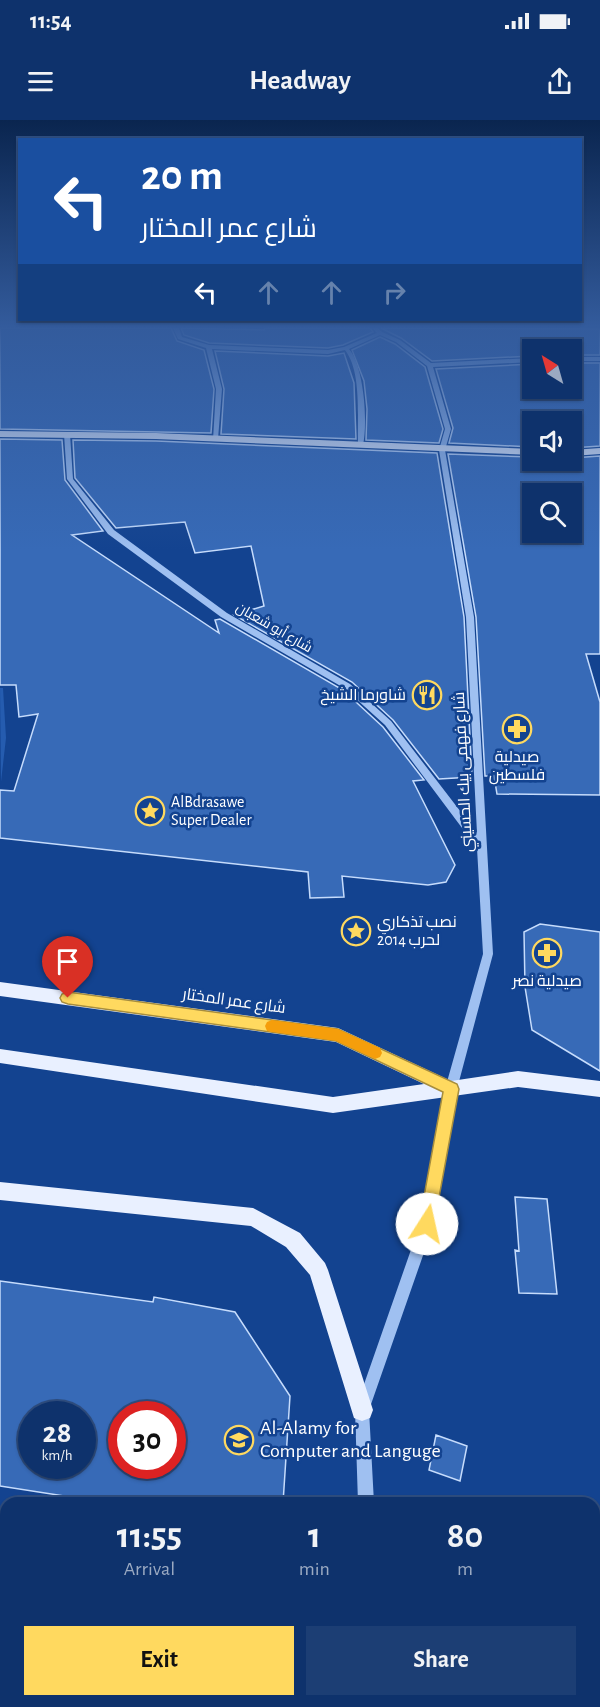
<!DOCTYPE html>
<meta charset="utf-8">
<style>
:root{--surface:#0e326c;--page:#1c3e74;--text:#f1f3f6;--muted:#9baac2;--line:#2e4d7f;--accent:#ffd95f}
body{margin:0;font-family:"Alegreya Sans",Cairo,sans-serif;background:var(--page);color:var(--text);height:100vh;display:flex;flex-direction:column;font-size:22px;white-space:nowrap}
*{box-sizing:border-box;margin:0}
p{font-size:20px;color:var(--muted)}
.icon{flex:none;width:33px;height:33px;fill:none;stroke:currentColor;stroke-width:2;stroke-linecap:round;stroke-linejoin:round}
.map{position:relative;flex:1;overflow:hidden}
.drawer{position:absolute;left:0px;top:1377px;width:600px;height:210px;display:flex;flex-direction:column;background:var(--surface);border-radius:18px 18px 0 0;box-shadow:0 2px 4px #0004,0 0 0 2px var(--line)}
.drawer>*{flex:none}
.guide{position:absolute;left:18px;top:18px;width:564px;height:183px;border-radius:0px;box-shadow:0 2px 4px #0004,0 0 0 2px var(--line);background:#1a4fa0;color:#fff;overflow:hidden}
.needle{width:39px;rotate:323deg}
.fabs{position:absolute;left:522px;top:219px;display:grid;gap:12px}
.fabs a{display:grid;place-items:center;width:60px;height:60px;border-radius:0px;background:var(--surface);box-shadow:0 2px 4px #0004,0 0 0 2px var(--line);font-size:30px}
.speed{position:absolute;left:18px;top:1281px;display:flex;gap:12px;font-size:30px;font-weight:700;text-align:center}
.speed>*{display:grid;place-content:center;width:78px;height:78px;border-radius:50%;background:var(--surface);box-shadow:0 2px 4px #0004,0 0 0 2px var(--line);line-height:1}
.speed small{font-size:15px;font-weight:400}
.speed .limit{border:9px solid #d22;background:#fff;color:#111}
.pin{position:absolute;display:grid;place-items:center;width:51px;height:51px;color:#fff;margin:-62px -26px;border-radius:50% 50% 50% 0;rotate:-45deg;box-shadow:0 0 6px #0007}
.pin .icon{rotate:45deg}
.me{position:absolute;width:66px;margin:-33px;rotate:10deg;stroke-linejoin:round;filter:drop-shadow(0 0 4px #0008)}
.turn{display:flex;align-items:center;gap:21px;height:126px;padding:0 24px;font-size:27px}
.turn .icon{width:78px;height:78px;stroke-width:2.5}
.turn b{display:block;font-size:42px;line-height:51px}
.lanes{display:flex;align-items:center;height:57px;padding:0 24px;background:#0003;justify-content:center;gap:30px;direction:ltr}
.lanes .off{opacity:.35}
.eta{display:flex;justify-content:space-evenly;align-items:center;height:102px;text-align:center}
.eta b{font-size:36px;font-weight:700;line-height:42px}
.button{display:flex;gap:12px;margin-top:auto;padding:12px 24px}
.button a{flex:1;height:69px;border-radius:0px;background:var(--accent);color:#111;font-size:24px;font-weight:700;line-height:69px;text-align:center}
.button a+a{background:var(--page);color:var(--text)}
.status{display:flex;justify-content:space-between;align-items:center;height:42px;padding:0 30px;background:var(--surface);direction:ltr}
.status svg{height:16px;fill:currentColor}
header{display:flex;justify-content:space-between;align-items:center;height:78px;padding:0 24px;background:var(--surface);font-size:27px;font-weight:700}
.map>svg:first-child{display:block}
.green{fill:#255caf}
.building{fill:#376ab7;stroke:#c6dcfc;stroke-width:1.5;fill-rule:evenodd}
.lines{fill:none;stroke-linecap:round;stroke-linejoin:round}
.minor{fill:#9fc0f1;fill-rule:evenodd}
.major{fill:#e9f0ff;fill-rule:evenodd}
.route{fill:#ffd95f;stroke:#a68d3e;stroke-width:1.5}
.slow{fill:#f59e0b}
.labels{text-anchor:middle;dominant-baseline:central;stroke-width:5;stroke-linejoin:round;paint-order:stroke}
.far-street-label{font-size:14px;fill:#fff;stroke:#134390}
.poi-label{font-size:16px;fill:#fff;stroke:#134390}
.street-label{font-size:16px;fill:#fff;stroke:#134390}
.near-poi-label{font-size:20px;fill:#fff;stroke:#134390;text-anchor:start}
</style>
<div class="status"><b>11:54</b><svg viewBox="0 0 49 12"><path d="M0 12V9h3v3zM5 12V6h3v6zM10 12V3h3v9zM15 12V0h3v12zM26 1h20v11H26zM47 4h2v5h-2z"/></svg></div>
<header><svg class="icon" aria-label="menu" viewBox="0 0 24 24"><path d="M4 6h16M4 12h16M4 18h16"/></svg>Headway<svg class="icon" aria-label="share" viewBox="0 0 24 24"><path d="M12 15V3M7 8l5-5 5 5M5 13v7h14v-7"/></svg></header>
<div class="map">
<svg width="600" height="1587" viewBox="0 0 600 1587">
<rect width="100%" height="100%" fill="#134390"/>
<!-- green -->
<path class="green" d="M0,568H3L6,618L1,662Z
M600,1423V1587H515L514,1581H594V1424Z"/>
<!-- building -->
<path class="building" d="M0,208H171L177,221L204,230L214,269L211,313L0,309Z
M181,208L264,210L265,208H370L373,212L343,225L328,228L209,223L184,215Z
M381,208L600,209V235H572V230H532V236L432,241L401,218Z
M380,217L395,224L425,247L443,309L439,323L366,320L367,289L364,261L352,230Z
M215,231L328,236L344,233L354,263L356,319L221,314L224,269Z
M572,243H600V326L572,328V302H532V327L449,323L453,308L436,249L532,244V268H572Z
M0,319L62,320L65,360L103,411L72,415L219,513L215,500L220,499L343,570L383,607L424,660L413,661L455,745L446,762L428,765L342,756L344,777L310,778L308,752L0,718V670L14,671L38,594L19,597L16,565H0Z
M73,320L156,321L437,333L464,497L472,657L439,659L393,600L352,562L234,495L264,486L251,426L195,433L185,402L116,408L75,358Z
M448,334L532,337V340H572V338L600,336V534H586L600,582V675L497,674L494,656H485L476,497ZM532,374H572V412H532Z
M540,804L600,812V951L532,910L525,867L524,812Z
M515,1077L547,1079L557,1174L519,1173L515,1130L519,1131Z
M0,1161L153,1182L154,1177L235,1192L290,1276L283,1383H109L0,1366ZM32,1294H82V1346H32ZM122,1294H172V1346H122Z
M436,1315L467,1326L460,1361L429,1350Z"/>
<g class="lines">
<!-- minor -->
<path class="minor" d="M173,208H179L182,217L209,225L328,230L344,227L377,213L372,208H378L382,212L400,220L431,243L532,238V242L433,247L451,309L445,330L474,497L493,834L457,969L434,1104L369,1290L374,1383H358L355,1290L420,1104L445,969L483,834L477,728L385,605L344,568L221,497L108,414L67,359L64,314L67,312L70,314L73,359L114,410L227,493L350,564L391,601L477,713L466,497L439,330L445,309L427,246L396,222L380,215L349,229C364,246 368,303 363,325L358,324C357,297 362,252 345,230L328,234L212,229L222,269L218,319L213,320L216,269L206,228L178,219Z
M572,237H600V241H572Z
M365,1581H383L384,1587H366Z"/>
<!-- major -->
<path class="major" d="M0,311L156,313L532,329V335L156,319L0,317Z
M600,328V334L572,336V330Z
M0,862L338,908L451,961L518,951L600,961V977L518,967L333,993L0,943V929L333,977L424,964L336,922L0,876Z
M0,1062L253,1088L300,1113L325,1143L328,1150L373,1290L370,1298L362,1301L354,1298L310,1155L286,1127L251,1106L0,1080Z"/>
</g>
<!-- sky -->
<linearGradient id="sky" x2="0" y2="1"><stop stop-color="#0a254f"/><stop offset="0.48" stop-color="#335b9c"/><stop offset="1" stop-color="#335b9c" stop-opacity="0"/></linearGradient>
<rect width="600" height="430" fill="url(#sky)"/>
<!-- route -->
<path class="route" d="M68,872L338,909L457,964L459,969L433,1110L427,1113L421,1110L419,1104L443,972L336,921L68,884L62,882L60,878L62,874Z"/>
<!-- slow -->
<path class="slow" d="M272,900L338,909L380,928L382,933L380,937L375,939L336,921L272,912L267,911L265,906L267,902Z"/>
<!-- icons -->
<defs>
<g id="restaurant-ring" transform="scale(1.5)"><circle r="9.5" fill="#134390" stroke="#ffd95f" stroke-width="1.5"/><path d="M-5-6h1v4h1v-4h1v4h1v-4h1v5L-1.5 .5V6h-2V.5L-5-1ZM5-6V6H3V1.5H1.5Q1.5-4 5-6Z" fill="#ffd95f"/></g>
<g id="pharmacy-ring" transform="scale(1.5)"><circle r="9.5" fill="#134390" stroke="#ffd95f" stroke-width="1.5"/><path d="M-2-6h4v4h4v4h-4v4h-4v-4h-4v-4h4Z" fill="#ffd95f"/></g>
<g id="sight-ring" transform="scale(1.5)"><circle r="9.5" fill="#134390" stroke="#ffd95f" stroke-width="1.5"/><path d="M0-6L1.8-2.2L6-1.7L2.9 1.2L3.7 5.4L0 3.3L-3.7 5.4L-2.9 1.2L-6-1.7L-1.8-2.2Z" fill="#ffd95f"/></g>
<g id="school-ring" transform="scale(1.5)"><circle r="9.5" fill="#134390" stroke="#ffd95f" stroke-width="1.5"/><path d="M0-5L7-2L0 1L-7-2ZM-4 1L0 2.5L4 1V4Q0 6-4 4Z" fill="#ffd95f"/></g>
</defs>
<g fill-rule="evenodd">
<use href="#restaurant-ring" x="427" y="575"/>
<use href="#pharmacy-ring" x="517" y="609"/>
<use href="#sight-ring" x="150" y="691"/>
<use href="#sight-ring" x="356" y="811"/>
<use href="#pharmacy-ring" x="547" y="833"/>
<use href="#school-ring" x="239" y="1320"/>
</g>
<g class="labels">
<!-- far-street labels -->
<g class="far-street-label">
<text transform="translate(274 508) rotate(30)">شارع أبو شعبان</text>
</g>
<!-- poi labels -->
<g class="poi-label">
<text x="406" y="575" text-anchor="end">شاورما الشيخ</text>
<text x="517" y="637">صيدلية<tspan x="517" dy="18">فلسطين</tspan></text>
<text x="171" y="682" text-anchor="start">AlBdrasawe<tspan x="171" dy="18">Super Dealer</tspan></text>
<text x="377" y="802" text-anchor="start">نصب تذكاري<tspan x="377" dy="18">لحرب 2014</tspan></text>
<text x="547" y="861">صيدلية نصر</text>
</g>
<!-- street labels -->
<g class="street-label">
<text transform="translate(463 652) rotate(-93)">شارع فهمى بيك الحسيني</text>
<text transform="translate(234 881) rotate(8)">شارع عمر المختار</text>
</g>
<!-- near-poi labels -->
<g class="near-poi-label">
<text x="260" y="1308">Al-Alamy for<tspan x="260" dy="23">Computer and Languge</tspan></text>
</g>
</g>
</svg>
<div class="fabs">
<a><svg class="needle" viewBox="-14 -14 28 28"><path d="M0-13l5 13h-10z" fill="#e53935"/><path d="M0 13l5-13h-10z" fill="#9baac2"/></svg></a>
<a><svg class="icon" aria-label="sound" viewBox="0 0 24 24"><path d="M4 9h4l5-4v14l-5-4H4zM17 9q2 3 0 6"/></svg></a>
<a><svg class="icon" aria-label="search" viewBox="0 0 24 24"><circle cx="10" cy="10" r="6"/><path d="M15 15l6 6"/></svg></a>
</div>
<div class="speed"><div>28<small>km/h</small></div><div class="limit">30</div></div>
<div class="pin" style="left:68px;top:878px;background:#d93025"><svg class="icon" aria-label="arrive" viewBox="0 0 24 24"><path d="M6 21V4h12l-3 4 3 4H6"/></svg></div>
<svg class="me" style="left:427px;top:1104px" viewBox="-20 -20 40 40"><circle r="19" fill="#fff"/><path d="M0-13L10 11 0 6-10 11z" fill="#ffd95f"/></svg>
<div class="guide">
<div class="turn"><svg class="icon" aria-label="left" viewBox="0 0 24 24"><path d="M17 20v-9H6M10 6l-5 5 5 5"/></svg><div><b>20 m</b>شارع عمر المختار</div></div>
<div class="lanes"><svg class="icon" aria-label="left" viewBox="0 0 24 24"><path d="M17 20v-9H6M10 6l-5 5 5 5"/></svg><svg class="icon off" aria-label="ahead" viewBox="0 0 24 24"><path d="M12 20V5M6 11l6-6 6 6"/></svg><svg class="icon off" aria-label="ahead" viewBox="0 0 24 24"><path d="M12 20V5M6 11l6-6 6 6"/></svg><svg class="icon off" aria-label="right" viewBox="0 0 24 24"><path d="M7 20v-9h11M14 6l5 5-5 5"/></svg></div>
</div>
<section class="drawer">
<div class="eta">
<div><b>11:55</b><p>Arrival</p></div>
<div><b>1</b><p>min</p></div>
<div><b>80</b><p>m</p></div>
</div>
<div class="button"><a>Exit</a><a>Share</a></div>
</section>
</div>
